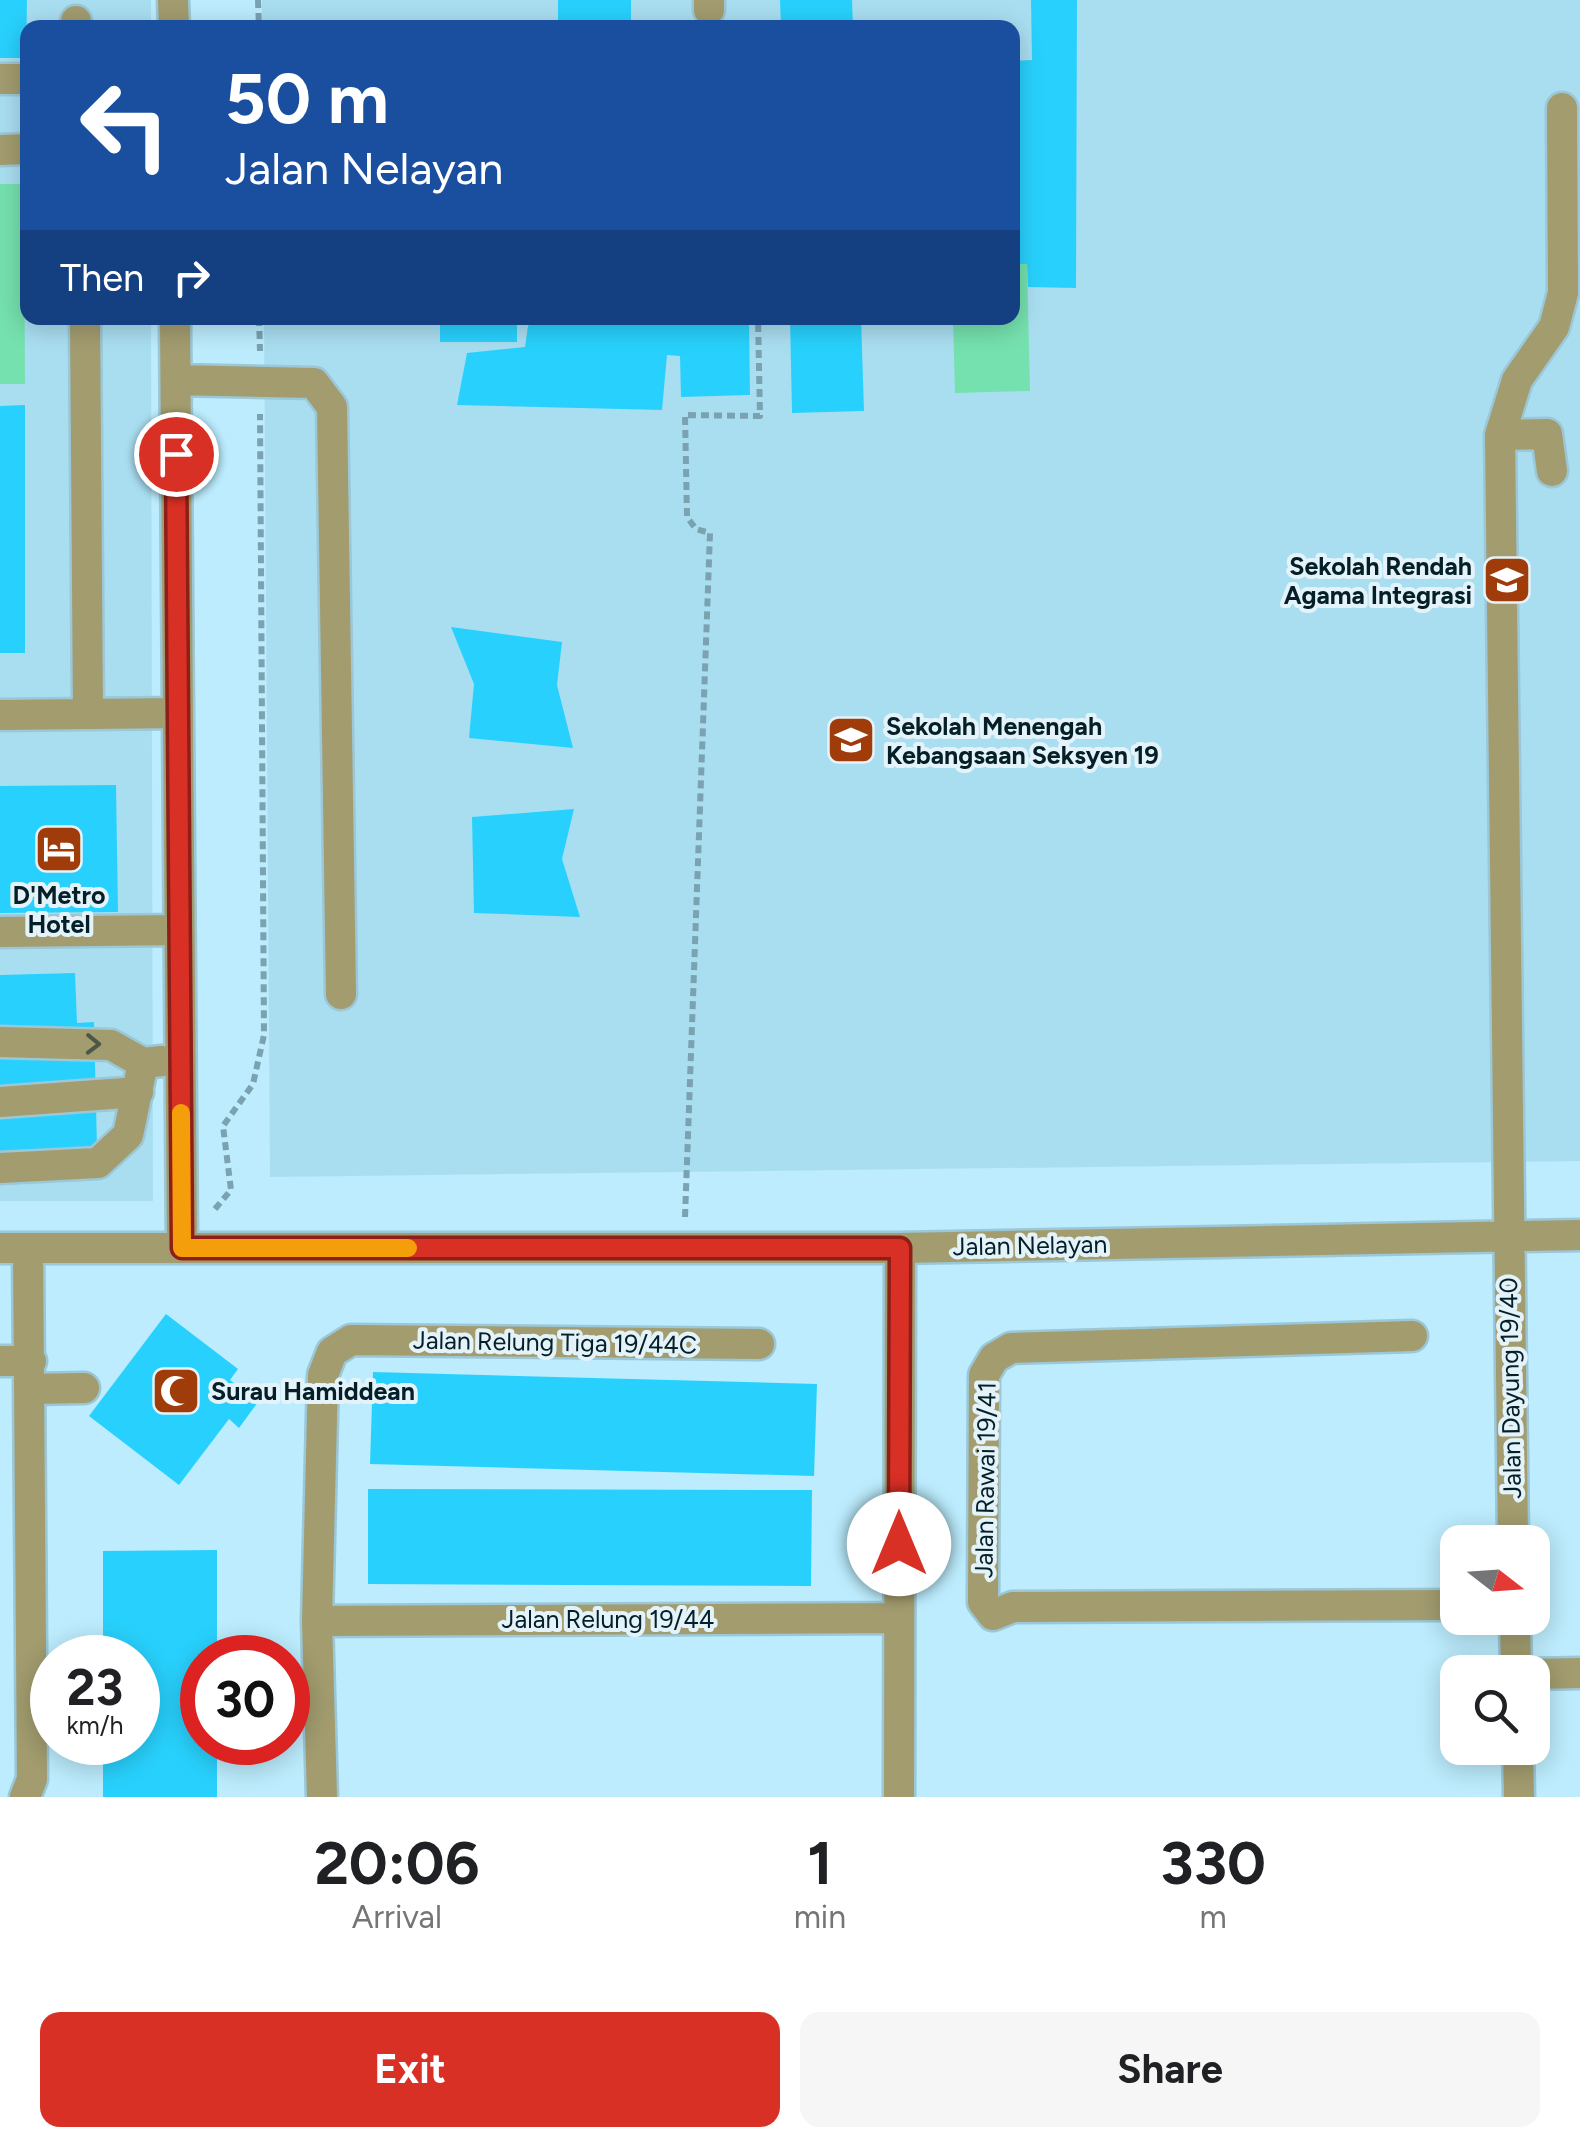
<!DOCTYPE html>
<style>
:root{--surface:#fff;--page:#f6f6f6;--text:#202124;--muted:#757577;--accent:#d93025}
body{margin:0;font-family:Figtree,sans-serif;background:var(--page);color:var(--text);height:100vh;display:flex;flex-direction:column;font-size:38px;white-space:nowrap}
*{box-sizing:border-box;margin:0}
p{font-size:32px;color:var(--muted)}
.icon{flex:none;width:55px;height:55px;fill:none;stroke:currentColor;stroke-width:2;stroke-linecap:round;stroke-linejoin:round}
.map{position:relative;height:1797px;overflow:hidden}
.drawer{display:flex;flex-direction:column;background:var(--surface);flex:1}
.drawer>*{flex:none}
.hud{position:absolute;left:20px;top:20px;width:1000px;height:305px;border-radius:20px;box-shadow:0 5px 25px #0003;background:#1a4fa0;color:#fff;overflow:hidden}
.needle{width:65px;rotate:107deg}
.controls{position:absolute;left:1440px;top:1525px;display:grid;gap:20px}
.controls a{display:grid;place-items:center;width:110px;height:110px;border-radius:20px;background:var(--surface);box-shadow:0 5px 25px #0003;font-size:50px}
.speed{position:absolute;left:30px;top:1635px;display:flex;gap:20px;font-size:50px;font-weight:700;text-align:center}
.speed>*{display:grid;place-content:center;width:130px;height:130px;border-radius:50%;background:var(--surface);box-shadow:0 5px 25px #0003;line-height:1}
.speed small{font-size:25px;font-weight:400}
.speed .limit{border:15px solid #d22;background:#fff;color:#111}
.pin{position:absolute;display:grid;place-items:center;width:85px;height:85px;color:#fff;margin:-42px;border:5px solid #fff;border-radius:50%;box-shadow:0 2px 10px #0007}
.me{position:absolute;width:110px;margin:-55px;rotate:0deg;stroke-linejoin:round;filter:drop-shadow(0 0 8px #0008)}
.turn{display:flex;align-items:center;gap:35px;height:210px;padding:0 40px;font-size:45px}
.turn .icon{width:130px;height:130px;stroke-width:2.5}
.turn b{display:block;font-size:70px;line-height:85px}
.then{display:flex;align-items:center;height:95px;padding:0 40px;background:#0003;gap:20px;font-size:38px}
.eta{display:flex;justify-content:space-evenly;align-items:center;height:170px;text-align:center}
.eta b{font-size:60px;font-weight:700;line-height:70px}
.action{display:flex;gap:20px;margin-top:auto;padding:20px 40px}
.action a{flex:1;height:115px;border-radius:20px;background:var(--accent);color:#fff;font-size:40px;font-weight:700;line-height:115px;text-align:center}
.action a+a{background:var(--page);color:var(--text)}
.map>svg:first-child{display:block}
.built{fill:#a9def1}
.green{fill:#75e1ae}
.building{fill:#28d1fd}
.lines{fill:none;stroke-linecap:round;stroke-linejoin:round}
.minor-casing{stroke:#9bc7d6;stroke-width:35}
.path{stroke:#7aa2b0;stroke-width:6;stroke-dasharray:8 5;stroke-linecap:butt}
.minor{stroke:#a29c6f;stroke-width:30}
.oneway{stroke:#4b5747}
.route-casing{stroke:#8d1f18;stroke-width:25}
.route{stroke:#d93025;stroke-width:18}
.slow{stroke:#f59e0b;stroke-width:18}
.labels{text-anchor:middle;dominant-baseline:central;stroke-width:8;stroke-linejoin:round;paint-order:stroke}
.poi-label{font-size:25px;font-weight:bold;fill:#041f27;stroke:#e4f3f9;text-anchor:start}
.street-label{font-size:25px;fill:#041f27;stroke:#e4f3f9}
</style>
<div class="map">
<svg width="1580" height="1797" viewBox="0 0 1580 1797">
<rect width="100%" height="100%" fill="#bcecfd"/>
<!-- built -->
<path class="built" d="M0,0H151V27L28,28V318H151L153,1201H0Z
M262,0H1580V1161L270,1177L264,318H1012V28H262Z"/>
<!-- green -->
<path class="green" d="M0,184H24L25,384H0Z
M1013,264H1027L1030,391L955,393L953,318H1012Z"/>
<!-- building -->
<path class="building" d="M0,0H27L26,58H0Z
M558,0H631V28H558Z
M780,0H852L853,28H781Z
M1031,0H1077L1076,288L1028,287L1027,264H1014L1012,61L1032,60Z
M440,318H517V342H440Z
M535,318H749L750,395L681,397L680,356L667,355L662,410L457,405L467,353L525,347L528,326Z
M790,318H861L864,411L792,413Z
M25,405V653H0V406Z
M451,627L562,642L557,685L573,748L469,738L474,684Z
M116,785L118,912L0,913V786Z
M574,809L562,859L580,917L474,913L472,817Z
M75,973L77,1023L94,1022L97,1148L0,1151V975Z
M166,1314L238,1369L230,1380L258,1402L239,1428L229,1419L179,1485L89,1416Z
M373,1372L817,1384L814,1476L370,1464Z
M368,1489L812,1490L811,1586L368,1584Z
M217,1550V1658H202V1742H217V1797H103V1742H138V1658H103V1551Z"/>
<g class="lines">
<!-- minor casing -->
<g class="minor-casing">
<path id="minor" d="M173,0L174,28
M709,0V10
M76,28V21
M0,79H28
M0,150L28,149
M85,318L88,714
M175,318L182,1248
M176,380L314,383L332,407L341,994
M1500,435L1547,434L1552,471
M0,715L178,713
M0,932L179,930
M0,1042L111,1045L143,1063L162,1061
M0,1102L138,1092
M0,1168L98,1163L128,1135L143,1063
M0,1248H900L1580,1235
M1412,1336L1011,1348L994,1358L984,1375L983,1602L993,1615L1013,1607L1458,1605
M0,1361H31
M30,1389L84,1388
M1513,1542L1500,435L1517,380L1554,327L1563,293L1562,108
M1515,1618L1516,1672
M317,1621L899,1618
M1532,1674L1580,1673
M1518,1748L1519,1797
M25,1797L32,1779L28,1248
M322,1797L317,1621L323,1375L332,1352L351,1340L759,1344
M899,1797L900,1248"/>
</g>
<!-- path -->
<path class="path" d="M258,0L259,28
M259,318L260,351
M215,1209L231,1190L223,1126L253,1084L264,1035L260,414
M685,1217L710,533L696,529L687,517L685,415L760,416L758,318"/>
<!-- minor -->
<use href="#minor" class="minor"/>
</g>
<!-- one-way arrows -->
<defs><path id="oneway-chevron" d="M-2-3.5L2.5 0L-2 3.5" fill="none" stroke-width="1.6" stroke-linecap="round" stroke-linejoin="round" transform="scale(2.5)"/></defs>
<use class="oneway" href="#oneway-chevron" transform="translate(93 1044) rotate(1)"/>
<g class="lines">
<!-- route casing -->
<g class="route-casing">
<path id="route" d="M176,454L182,1248H900L899,1544"/>
</g>
<!-- route -->
<use href="#route" class="route"/>
<!-- slow -->
<path class="slow" d="M181,1113L182,1248H408"/>
</g>
<!-- icons -->
<defs>
<g id="school-square" transform="scale(2.5)"><rect x="-9" y="-9" width="18" height="18" rx="4" fill="#a03c0a" stroke="#e4f3f9"/><path d="M0-5L7-2L0 1L-7-2ZM-4 1L0 2.5L4 1V4Q0 6-4 4Z" fill="#fff"/></g>
<g id="hotel-square" transform="scale(2.5)"><rect x="-9" y="-9" width="18" height="18" rx="4" fill="#a03c0a" stroke="#e4f3f9"/><path d="M-6-4.5h1.5V1H6V5H4.5V3h-9V5H-6ZM-4 0a1.8 1.8 0 1 1 3.6 0ZM.5 0V-2.5h3Q6-2.5 6 0Z" fill="#fff"/></g>
<g id="mosque-square" transform="scale(2.5)"><rect x="-9" y="-9" width="18" height="18" rx="4" fill="#a03c0a" stroke="#e4f3f9"/><path d="M3.5-4.9A6 6 0 1 0 3.5 4.9A5 5 0 1 1 3.5-4.9Z" fill="#fff"/></g>
</defs>
<g fill-rule="evenodd">
<use href="#school-square" x="1507" y="580"/>
<use href="#school-square" x="851" y="740"/>
<use href="#hotel-square" x="59" y="849"/>
<use href="#mosque-square" x="176" y="1391"/>
</g>
<g class="labels">
<!-- poi labels -->
<g class="poi-label">
<text x="1472" y="566" text-anchor="end">Sekolah Rendah<tspan x="1472" dy="29">Agama Integrasi</tspan></text>
<text x="886" y="726">Sekolah Menengah<tspan x="886" dy="29">Kebangsaan Seksyen 19</tspan></text>
<text x="59" y="895" text-anchor="middle">D'Metro<tspan x="59" dy="29">Hotel</tspan></text>
<text x="211" y="1391">Surau Hamiddean</text>
</g>
<!-- street labels -->
<g class="street-label">
<text transform="translate(1030 1245) rotate(-1)">Jalan Nelayan</text>
<text transform="translate(555 1342) rotate(1)">Jalan Relung Tiga 19/44C</text>
<text transform="translate(1510 1388) rotate(-91)">Jalan Dayung 19/40</text>
<text transform="translate(985 1480) rotate(-89)">Jalan Rawai 19/41</text>
<text x="608" y="1619">Jalan Relung 19/44</text>
</g>
</g>
</svg>
<div class="controls">
<a><svg class="needle" viewBox="-14 -14 28 28"><path d="M0-13l5 13h-10z" fill="#e53935"/><path d="M0 13l5-13h-10z" fill="#757577"/></svg></a>
<a><svg class="icon" aria-label="search" viewBox="0 0 24 24"><circle cx="10" cy="10" r="6"/><path d="M15 15l6 6"/></svg></a>
</div>
<div class="speed"><div>23<small>km/h</small></div><div class="limit">30</div></div>
<div class="pin" style="left:176px;top:454px;background:#d93025"><svg class="icon" aria-label="arrive" viewBox="0 0 24 24"><path d="M6 21V4h12l-3 4 3 4H6"/></svg></div>
<svg class="me" style="left:899px;top:1544px" viewBox="-20 -20 40 40"><circle r="19" fill="#fff"/><path d="M0-13L10 11 0 6-10 11z" fill="#d93025"/></svg>
<div class="hud">
<div class="turn"><svg class="icon" aria-label="left" viewBox="0 0 24 24"><path d="M17 20v-9H6M10 6l-5 5 5 5"/></svg><div><b>50 m</b>Jalan Nelayan</div></div>
<div class="then">Then<svg class="icon" aria-label="right" viewBox="0 0 24 24"><path d="M7 20v-9h11M14 6l5 5-5 5"/></svg></div>
</div>
</div>
<section class="drawer">
<div class="eta">
<div><b>20:06</b><p>Arrival</p></div>
<div><b>1</b><p>min</p></div>
<div><b>330</b><p>m</p></div>
</div>
<div class="action"><a>Exit</a><a>Share</a></div>
</section>
